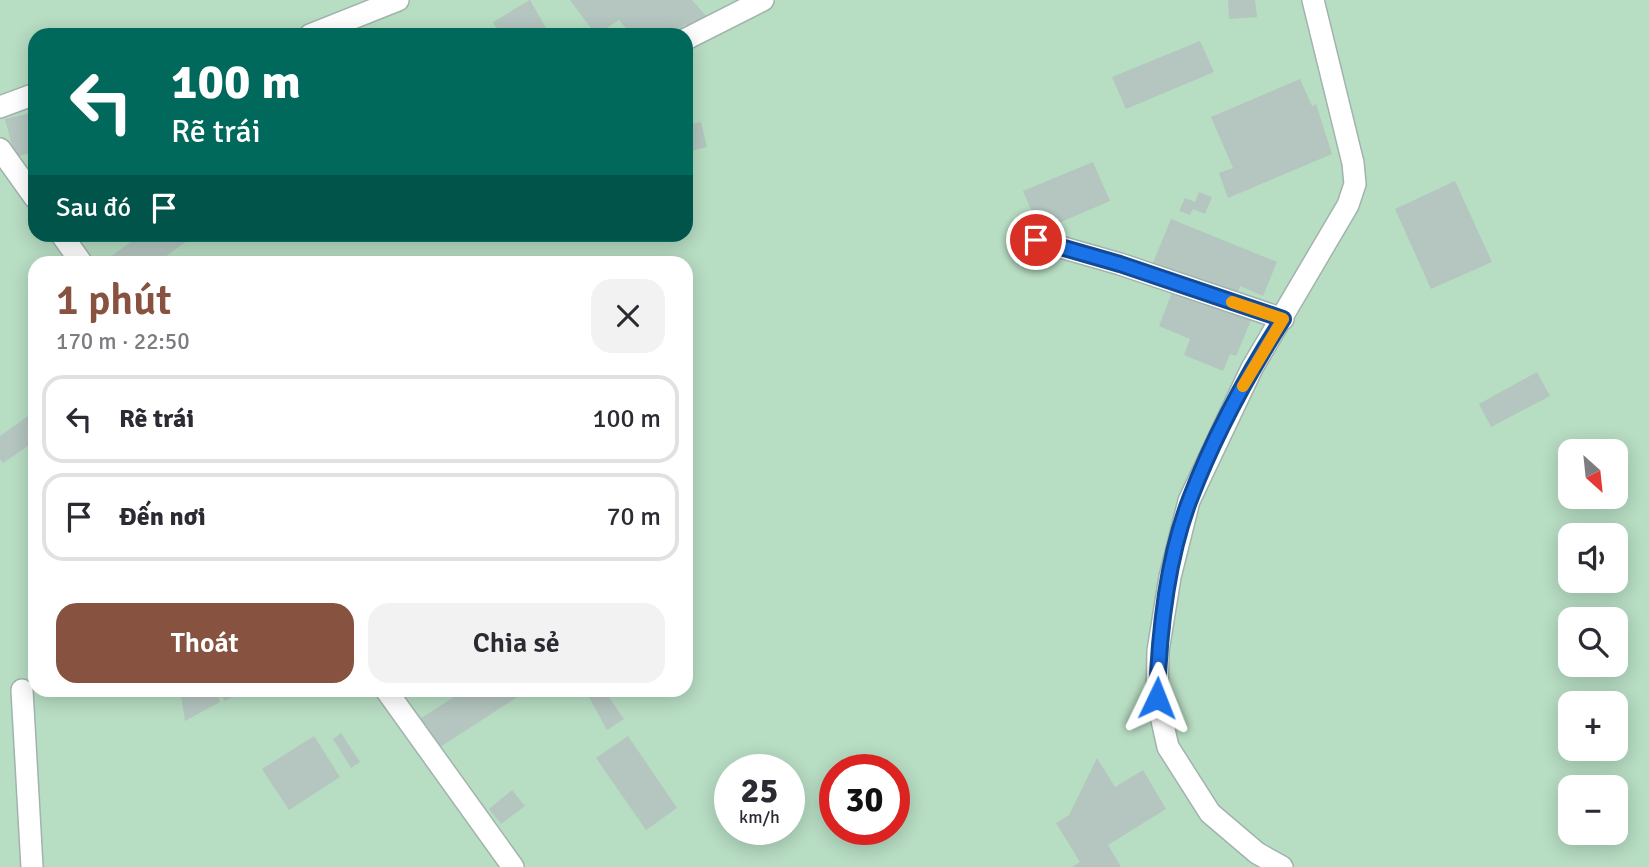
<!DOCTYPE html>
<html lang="vi">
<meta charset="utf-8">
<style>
:root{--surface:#fff;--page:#f2f2f3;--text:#2b2b33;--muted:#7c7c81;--line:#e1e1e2;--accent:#875240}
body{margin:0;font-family:Signika,sans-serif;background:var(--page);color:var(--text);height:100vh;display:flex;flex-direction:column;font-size:26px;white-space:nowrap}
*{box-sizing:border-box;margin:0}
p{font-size:23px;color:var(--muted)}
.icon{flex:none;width:38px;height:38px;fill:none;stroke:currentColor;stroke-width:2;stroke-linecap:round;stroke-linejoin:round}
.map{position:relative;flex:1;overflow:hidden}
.drawer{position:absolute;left:28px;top:256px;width:665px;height:441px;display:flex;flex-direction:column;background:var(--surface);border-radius:21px;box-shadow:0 4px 18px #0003}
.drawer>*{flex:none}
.top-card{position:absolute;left:28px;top:28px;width:665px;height:214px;border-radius:21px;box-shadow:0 4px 18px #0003;background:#00695c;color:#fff;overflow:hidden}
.needle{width:46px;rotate:153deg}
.controls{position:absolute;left:1558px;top:439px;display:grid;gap:14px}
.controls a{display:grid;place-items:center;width:70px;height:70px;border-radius:14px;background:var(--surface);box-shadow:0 4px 18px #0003;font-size:35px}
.speed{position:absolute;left:714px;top:754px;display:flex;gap:14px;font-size:35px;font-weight:700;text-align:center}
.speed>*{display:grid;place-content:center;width:91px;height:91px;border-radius:50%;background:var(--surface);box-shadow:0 4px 18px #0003;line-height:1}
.speed small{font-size:18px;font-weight:400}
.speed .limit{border:10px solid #d22;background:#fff;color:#111}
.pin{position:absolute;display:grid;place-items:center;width:60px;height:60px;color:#fff;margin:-30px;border:4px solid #fff;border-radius:50%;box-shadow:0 2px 7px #0007}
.me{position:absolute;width:77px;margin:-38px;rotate:2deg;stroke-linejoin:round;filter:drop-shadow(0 0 5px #0008)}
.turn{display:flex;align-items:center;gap:24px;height:147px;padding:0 28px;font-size:32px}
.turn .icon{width:91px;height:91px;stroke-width:2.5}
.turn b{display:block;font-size:49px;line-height:60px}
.then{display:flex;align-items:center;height:66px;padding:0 28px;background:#0003;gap:14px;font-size:26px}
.round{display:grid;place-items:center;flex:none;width:74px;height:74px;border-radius:21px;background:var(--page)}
.summary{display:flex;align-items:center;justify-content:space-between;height:119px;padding:0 28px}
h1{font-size:42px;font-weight:600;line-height:52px;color:var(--accent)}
.primary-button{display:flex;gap:14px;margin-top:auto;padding:14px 28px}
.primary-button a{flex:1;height:80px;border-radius:21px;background:var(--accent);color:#fff;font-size:28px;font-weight:600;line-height:80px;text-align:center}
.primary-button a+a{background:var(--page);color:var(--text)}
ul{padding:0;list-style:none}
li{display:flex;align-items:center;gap:21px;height:88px;margin:0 14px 10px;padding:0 14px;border:4px solid var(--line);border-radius:21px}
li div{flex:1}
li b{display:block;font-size:26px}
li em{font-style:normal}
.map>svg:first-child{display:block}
.green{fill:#b7ddc3;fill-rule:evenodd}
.building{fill:#b4c6bf}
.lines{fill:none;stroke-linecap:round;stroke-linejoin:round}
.minor-casing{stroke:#a2b3ad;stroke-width:24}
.minor{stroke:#fff;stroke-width:21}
.route-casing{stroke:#114b97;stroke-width:18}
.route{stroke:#1a73e8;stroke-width:12}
.slow{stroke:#f59e0b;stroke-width:12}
</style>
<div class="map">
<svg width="1649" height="867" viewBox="0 0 1649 867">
<rect width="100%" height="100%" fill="#dfebe6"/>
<!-- green -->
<path class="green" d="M0,0H1649V867H0ZM35,35H686V234H35ZM35,262H686V690H35ZM1570,452H1615V497H1570ZM1570,536H1615V581H1570ZM1570,620H1615V665H1570ZM1570,704H1615V749H1570ZM730,770H789V830H730ZM835,770H894V830H835ZM1570,788H1615V833H1570Z"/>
<!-- building -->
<path class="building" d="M530,0L550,35H500L493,22Z
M570,0H692L707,17L690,31L685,24L672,35H632L619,20L596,35Z
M1228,0H1255L1257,17L1229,19Z
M1200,41L1214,72L1126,109L1112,77Z
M1300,79L1312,106L1316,104L1332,154L1228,198L1219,173L1233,168L1211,117Z
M35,112V152L15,157L5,119Z
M701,122L707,147L686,152V125Z
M1093,162L1110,201L1040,231L1023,191Z
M1455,181L1492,262L1431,289L1395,209Z
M1199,192L1212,197L1205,214L1193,209L1190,215L1179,211L1185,198L1195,202Z
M1171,219L1277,262L1263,296L1240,286L1236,298L1152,265Z
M142,234H197L158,262H103Z
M1174,287L1252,318L1236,356L1230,354L1223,371L1184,355L1190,339L1159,326Z
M1537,372L1550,396L1491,427L1479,404Z
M35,411V441L3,463L0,459V436Z
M180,690H217L220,702L185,721Z
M218,690H237L239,692L225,701Z
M465,690H528L434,751L415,722Z
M585,690H604L624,719L607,730Z
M341,733L360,762L351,768L333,739Z
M314,736L340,777L289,810L262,769Z
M628,736L677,808L646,830L596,758Z
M1097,758L1115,787L1143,770L1166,809L1108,845L1121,867H1072L1080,862L1056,823L1069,815Z
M512,790L525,806L501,824L489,809Z"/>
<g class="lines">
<!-- minor casing -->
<g class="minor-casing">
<path id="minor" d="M310,35L398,0
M686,39L763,0
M0,107L35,94
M0,149L35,198
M61,234L81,262
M1036,240L1120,264L1283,319
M22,690L32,867
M386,690L513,867
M1282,867L1257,853L1210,813L1168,747L1157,698L1158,651L1170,577L1189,501L1252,368L1348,205L1355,184L1353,163L1313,0"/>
</g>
<!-- minor -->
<use href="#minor" class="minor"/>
</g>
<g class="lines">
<!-- route casing -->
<g class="route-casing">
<path id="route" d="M1036,240L1120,264L1283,319C1247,375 1214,436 1190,499C1167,559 1159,635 1157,698"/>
</g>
<!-- route -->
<use href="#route" class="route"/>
<!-- slow -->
<path class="slow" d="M1232,302L1283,319L1243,386"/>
</g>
</svg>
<div class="controls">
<a><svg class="needle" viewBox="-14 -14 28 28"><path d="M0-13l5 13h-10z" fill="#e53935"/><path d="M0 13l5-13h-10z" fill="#7c7c81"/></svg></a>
<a><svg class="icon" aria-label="sound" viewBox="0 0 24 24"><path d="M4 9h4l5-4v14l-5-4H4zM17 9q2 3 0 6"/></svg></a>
<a><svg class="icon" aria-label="search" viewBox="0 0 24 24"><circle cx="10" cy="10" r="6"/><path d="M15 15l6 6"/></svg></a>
<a>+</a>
<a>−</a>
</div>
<div class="speed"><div>25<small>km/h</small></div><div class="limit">30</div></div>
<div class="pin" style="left:1036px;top:240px;background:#d93025"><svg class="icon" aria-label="arrive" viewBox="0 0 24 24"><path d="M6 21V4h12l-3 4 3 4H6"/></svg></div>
<svg class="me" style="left:1157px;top:698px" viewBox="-20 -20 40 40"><path d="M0-17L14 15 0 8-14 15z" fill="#1a73e8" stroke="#fff" stroke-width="4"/></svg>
<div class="top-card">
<div class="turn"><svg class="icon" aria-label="left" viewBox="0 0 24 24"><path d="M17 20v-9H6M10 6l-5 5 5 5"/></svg><div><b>100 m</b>Rẽ trái</div></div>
<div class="then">Sau đó<svg class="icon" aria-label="arrive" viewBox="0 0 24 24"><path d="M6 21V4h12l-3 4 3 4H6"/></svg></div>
</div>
<section class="drawer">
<div class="summary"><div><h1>1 phút</h1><p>170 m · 22:50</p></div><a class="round"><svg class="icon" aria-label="close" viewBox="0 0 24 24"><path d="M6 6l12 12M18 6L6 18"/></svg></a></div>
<ul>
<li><svg class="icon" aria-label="left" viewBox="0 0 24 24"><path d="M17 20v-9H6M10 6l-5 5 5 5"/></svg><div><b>Rẽ trái</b></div><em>100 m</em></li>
<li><svg class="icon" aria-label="arrive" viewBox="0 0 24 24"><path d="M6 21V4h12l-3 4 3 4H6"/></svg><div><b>Đến nơi</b></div><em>70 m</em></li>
</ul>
<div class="primary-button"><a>Thoát</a><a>Chia sẻ</a></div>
</section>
</div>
